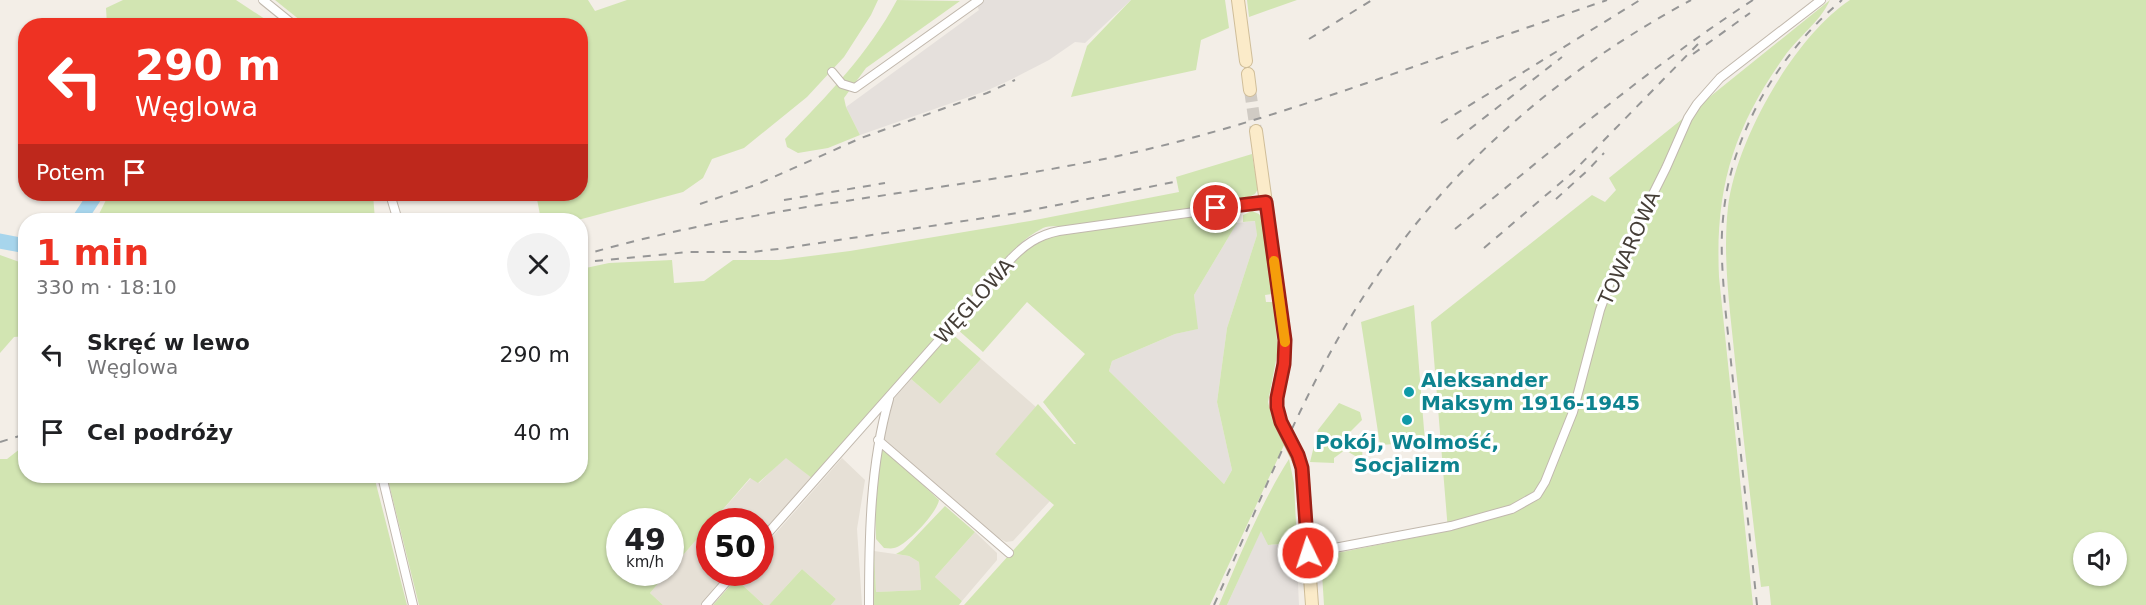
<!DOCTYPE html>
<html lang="pl">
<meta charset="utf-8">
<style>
:root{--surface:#fff;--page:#f2f2f2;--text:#202124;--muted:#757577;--accent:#ee3223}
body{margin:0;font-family:"DejaVu Sans",sans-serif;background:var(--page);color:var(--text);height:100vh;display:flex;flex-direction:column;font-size:22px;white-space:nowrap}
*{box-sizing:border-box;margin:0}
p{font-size:20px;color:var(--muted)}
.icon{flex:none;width:33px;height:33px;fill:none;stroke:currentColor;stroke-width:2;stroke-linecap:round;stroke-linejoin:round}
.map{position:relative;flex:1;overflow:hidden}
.sheet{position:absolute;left:18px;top:213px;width:570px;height:270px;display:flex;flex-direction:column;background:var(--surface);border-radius:24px;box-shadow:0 2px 4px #0004}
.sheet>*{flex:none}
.top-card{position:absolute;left:18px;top:18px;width:570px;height:183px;border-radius:24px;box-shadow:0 2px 4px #0004;background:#ee3223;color:#fff;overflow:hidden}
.tools{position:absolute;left:2073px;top:532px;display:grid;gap:12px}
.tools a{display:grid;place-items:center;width:54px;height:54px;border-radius:50%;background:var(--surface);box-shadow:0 2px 4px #0004;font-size:30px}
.speed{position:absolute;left:606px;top:508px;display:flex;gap:12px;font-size:30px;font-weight:700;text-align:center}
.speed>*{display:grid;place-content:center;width:78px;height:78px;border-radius:50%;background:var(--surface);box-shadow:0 2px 4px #0004;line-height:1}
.speed small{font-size:15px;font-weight:400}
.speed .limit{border:9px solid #d22;background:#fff;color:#111}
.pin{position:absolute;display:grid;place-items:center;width:51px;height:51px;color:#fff;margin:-26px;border:3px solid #fff;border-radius:50%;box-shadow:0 2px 6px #0007}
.me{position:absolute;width:66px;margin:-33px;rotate:356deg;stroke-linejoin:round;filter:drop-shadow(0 0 4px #0008)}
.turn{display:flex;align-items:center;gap:21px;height:126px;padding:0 18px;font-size:27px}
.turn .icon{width:78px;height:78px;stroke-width:2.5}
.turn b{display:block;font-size:42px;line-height:51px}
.then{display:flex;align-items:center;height:57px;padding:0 18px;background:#0003;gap:12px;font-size:22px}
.round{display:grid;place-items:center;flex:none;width:63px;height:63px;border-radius:32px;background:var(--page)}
.head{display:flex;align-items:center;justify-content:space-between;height:102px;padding:0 18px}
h1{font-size:36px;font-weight:700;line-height:45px;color:var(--accent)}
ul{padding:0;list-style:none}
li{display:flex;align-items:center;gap:18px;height:78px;padding:0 18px}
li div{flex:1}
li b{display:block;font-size:22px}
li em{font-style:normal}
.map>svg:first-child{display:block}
.residential{fill:#e6e0d6}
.industrial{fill:#e5e0dc}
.green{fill:#d2e5b2;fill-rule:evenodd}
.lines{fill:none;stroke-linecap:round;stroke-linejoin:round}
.river{stroke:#a7d5ec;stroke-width:15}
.secondary-tunnel{stroke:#d0cbc4;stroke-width:12;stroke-dasharray:12 6;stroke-linecap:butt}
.street-casing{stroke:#c1b8ad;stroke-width:10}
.secondary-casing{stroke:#d0be99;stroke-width:14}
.street{stroke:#fff;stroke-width:8}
.secondary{stroke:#fbebc9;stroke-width:12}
.rail{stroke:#969696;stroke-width:2;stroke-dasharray:8 8;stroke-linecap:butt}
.route-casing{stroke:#9b2017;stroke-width:15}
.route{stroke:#ee3223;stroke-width:10}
.slow{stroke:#f59e0b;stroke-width:10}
.culture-dot{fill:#0f9aa8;stroke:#fff;stroke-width:2}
.labels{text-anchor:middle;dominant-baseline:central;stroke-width:6;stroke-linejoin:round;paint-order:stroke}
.street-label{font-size:20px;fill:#453e37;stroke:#fff}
.culture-label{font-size:20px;font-weight:bold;fill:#0d838f;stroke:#fff;text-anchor:start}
</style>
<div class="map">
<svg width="2146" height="605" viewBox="0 0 2146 605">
<rect width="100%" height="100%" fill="#f3eee7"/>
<!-- residential -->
<path class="residential" d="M981,359L1036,407L995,454L1050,501L1013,541L1006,542L999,538L881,436L892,401L911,379L940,404Z
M786,457L813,479L761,539L760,522H712L751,478L759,483Z
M842,458L865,480L857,529L862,605H831L836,599L802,569L769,605H764L736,579L741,573H760L761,550Z
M709,525L710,573H730L702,605H663L650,593L667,573H670L671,569Z
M975,532L997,553V560L962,601L935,577Z
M874,551L909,556L919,562L921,590L876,592Z"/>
<!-- industrial -->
<path class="industrial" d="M974,0H1131L1085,43L1075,42L1049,60L1008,81L986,91L860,135L846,107L979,10Z
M1256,221L1257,235L1227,328L1217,402L1232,470L1224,484L1109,371L1112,361L1175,334L1197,329L1194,295L1237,223Z
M1261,530L1269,545L1296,543L1299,605H1227Z"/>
<!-- green -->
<path class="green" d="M123,0H236L274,25H107L106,8Z
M275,0H588L595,11L627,0H878L871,15L844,57L807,97L744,148L712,159L703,178L683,192L578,220H541L536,194H580V26L306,25Z
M897,0L960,1L866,68L844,98L846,107L860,135L828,148L798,153L787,147L785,139C827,96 869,53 897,0Z
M1131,0H1225L1229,28L1201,40L1196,70L1071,97L1087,46Z
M1247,0H1297L1249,17Z
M1830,0C1820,22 1798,37 1784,57C1733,129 1715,189 1719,277L1753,605H1324L1321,558L1327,555L1448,531L1431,322L1592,195L1605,202L1616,190L1609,178Z
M1850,0H2146V605H1771L1769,586L1761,587C1752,514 1744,442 1736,370C1731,316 1722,261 1728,207C1736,140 1794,37 1850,0ZM2084,543H2116V576H2084Z
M1252,154L1258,189L1255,194L1247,198V200L1068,226C1061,227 1050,225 1043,228C1025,237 1012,251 998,266L813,479L786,458L758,483L750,478L712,522H710L709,525L671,569L670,522H620V573H667L650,593L663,605H419L387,476H580L581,269L609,263L672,260L674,283L704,281L733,260H779L850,251L1030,221L1179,192L1176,177Z
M109,194H373L375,220H96Z
M1227,210L1234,214L1237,223L1194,295L1198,329L1175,334L1112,361L1109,371L1224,484L1232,470L1217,402L1227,328L1257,235L1255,221L1243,222V215L1252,211L1259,214L1263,221L1272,294L1265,295L1266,302H1273L1278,350L1268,402L1273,421L1285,443L1210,605H964L1054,505L995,454L1038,404L1074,444H1076L1043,402L1085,354L1027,302L983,352L957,329L959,326L1011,264L1029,246L1053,235Z
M0,255L25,264L26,336L14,337L0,353Z
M1414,305L1425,442L1380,445L1361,322Z
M951,333L981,359L940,404L911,379Z
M1339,403L1360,412L1362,420L1346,436L1363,440L1362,460L1345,450L1334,458V463L1310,462L1318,430Z
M25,445L26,476H374L407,605H0V459H7Z
M880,449L886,450L939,500C937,513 906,546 894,548C891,549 887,548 884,548L876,539L875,509Z
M1289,459L1294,483L1297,543L1268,545L1261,531L1227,605H1219C1240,555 1260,505 1289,459Z
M945,506L975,532L935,577L962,601L959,605H873L874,551L876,592L921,590L919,562L909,556L896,554L903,550Z
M802,569L836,599L831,605H769Z
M736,579L764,605H713Z"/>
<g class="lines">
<!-- river -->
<path class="river" d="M79,220L96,194
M0,241L26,246"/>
<!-- secondary-tunnel -->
<path class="secondary-tunnel" d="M1250,90L1256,131"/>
<!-- street casing -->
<g class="street-casing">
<path id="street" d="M263,0L295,26
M832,72L842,84L855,88L979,0
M390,194L396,214L395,220
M878,440L1009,553
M382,476L413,605
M760,542L1010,260C1024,245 1038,235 1059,231L1266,202
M1308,553L1451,526L1512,509L1537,495L1545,482L1573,412L1600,310L1613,274L1666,168L1688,118L1697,104L1720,78L1821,0
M706,605L734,573
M869,605C869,537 870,465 889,399"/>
</g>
<!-- secondary casing -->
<g class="secondary-casing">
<path id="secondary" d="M1238,0L1246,61
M1248,74L1250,90
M1256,131L1285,340C1285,349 1285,359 1283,368C1281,381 1276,393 1277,406C1279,428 1295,447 1302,468L1312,605"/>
</g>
<!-- street -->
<use href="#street" class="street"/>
<!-- secondary -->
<use href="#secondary" class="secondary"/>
<!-- rail -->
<path class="rail" d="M1309,39L1372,0
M1693,54L1750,13
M1441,123L1640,0
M1457,139L1562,57
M1556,199L1588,170L1604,153
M784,200L885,183
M700,204L758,184L861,138L987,93L1015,80
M1455,229C1553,150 1648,68 1753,0
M1484,248L1572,173L1698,44
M580,256C748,206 923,195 1094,161C1195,141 1292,109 1390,75C1462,50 1535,25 1607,0
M595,261L689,252H752L786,248L1017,213L1174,182
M0,442L26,434
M1214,605C1255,514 1293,416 1343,330C1428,184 1544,80 1691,0
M1757,605L1725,306C1723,277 1720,248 1723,219C1730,135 1778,54 1842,0"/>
</g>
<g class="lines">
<!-- route casing -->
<g class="route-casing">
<path id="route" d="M1216,208L1266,202L1285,340L1284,364L1277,398V407L1281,422L1298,455L1302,468L1308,553"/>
</g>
<!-- route -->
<use href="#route" class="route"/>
<!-- slow -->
<path class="slow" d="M1274,261L1285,342"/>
</g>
<!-- markers -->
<g class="culture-dot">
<circle cx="1409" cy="392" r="6"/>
<circle cx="1407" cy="420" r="6"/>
</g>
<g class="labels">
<!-- street labels -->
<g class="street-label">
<text transform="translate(1629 248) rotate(-66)">TOWAROWA</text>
<text transform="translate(974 301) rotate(-48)">WĘGLOWA</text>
</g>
<!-- culture labels -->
<g class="culture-label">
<text x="1421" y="380">Aleksander<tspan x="1421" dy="23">Maksym 1916-1945</tspan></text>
<text x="1407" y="442" text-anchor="middle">Pokój, Wolmość,<tspan x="1407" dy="23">Socjalizm</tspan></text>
</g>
</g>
</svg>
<div class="tools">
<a><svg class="icon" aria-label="sound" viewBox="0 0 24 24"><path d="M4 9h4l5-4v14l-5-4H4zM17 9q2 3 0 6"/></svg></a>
</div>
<div class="speed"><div>49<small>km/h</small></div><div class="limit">50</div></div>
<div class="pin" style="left:1216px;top:208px;background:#d93025"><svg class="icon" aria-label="arrive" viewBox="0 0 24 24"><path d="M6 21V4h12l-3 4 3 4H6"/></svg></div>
<svg class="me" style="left:1308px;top:553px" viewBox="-20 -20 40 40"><circle r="17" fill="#ee3223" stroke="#fff" stroke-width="3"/><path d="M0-11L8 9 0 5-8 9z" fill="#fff"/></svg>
<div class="top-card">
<div class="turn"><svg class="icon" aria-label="left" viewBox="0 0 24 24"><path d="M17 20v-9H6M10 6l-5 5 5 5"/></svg><div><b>290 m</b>Węglowa</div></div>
<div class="then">Potem<svg class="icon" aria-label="arrive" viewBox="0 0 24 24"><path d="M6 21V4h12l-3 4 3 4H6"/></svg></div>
</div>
<section class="sheet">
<div class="head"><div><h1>1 min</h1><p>330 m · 18:10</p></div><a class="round"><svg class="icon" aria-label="close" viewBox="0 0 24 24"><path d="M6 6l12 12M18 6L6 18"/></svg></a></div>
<ul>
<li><svg class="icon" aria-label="left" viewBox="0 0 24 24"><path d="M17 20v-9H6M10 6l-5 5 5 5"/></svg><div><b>Skręć w lewo</b><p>Węglowa</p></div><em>290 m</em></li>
<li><svg class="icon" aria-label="arrive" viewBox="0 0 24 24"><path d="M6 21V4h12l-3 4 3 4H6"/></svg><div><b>Cel podróży</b></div><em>40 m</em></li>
</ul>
</section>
</div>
